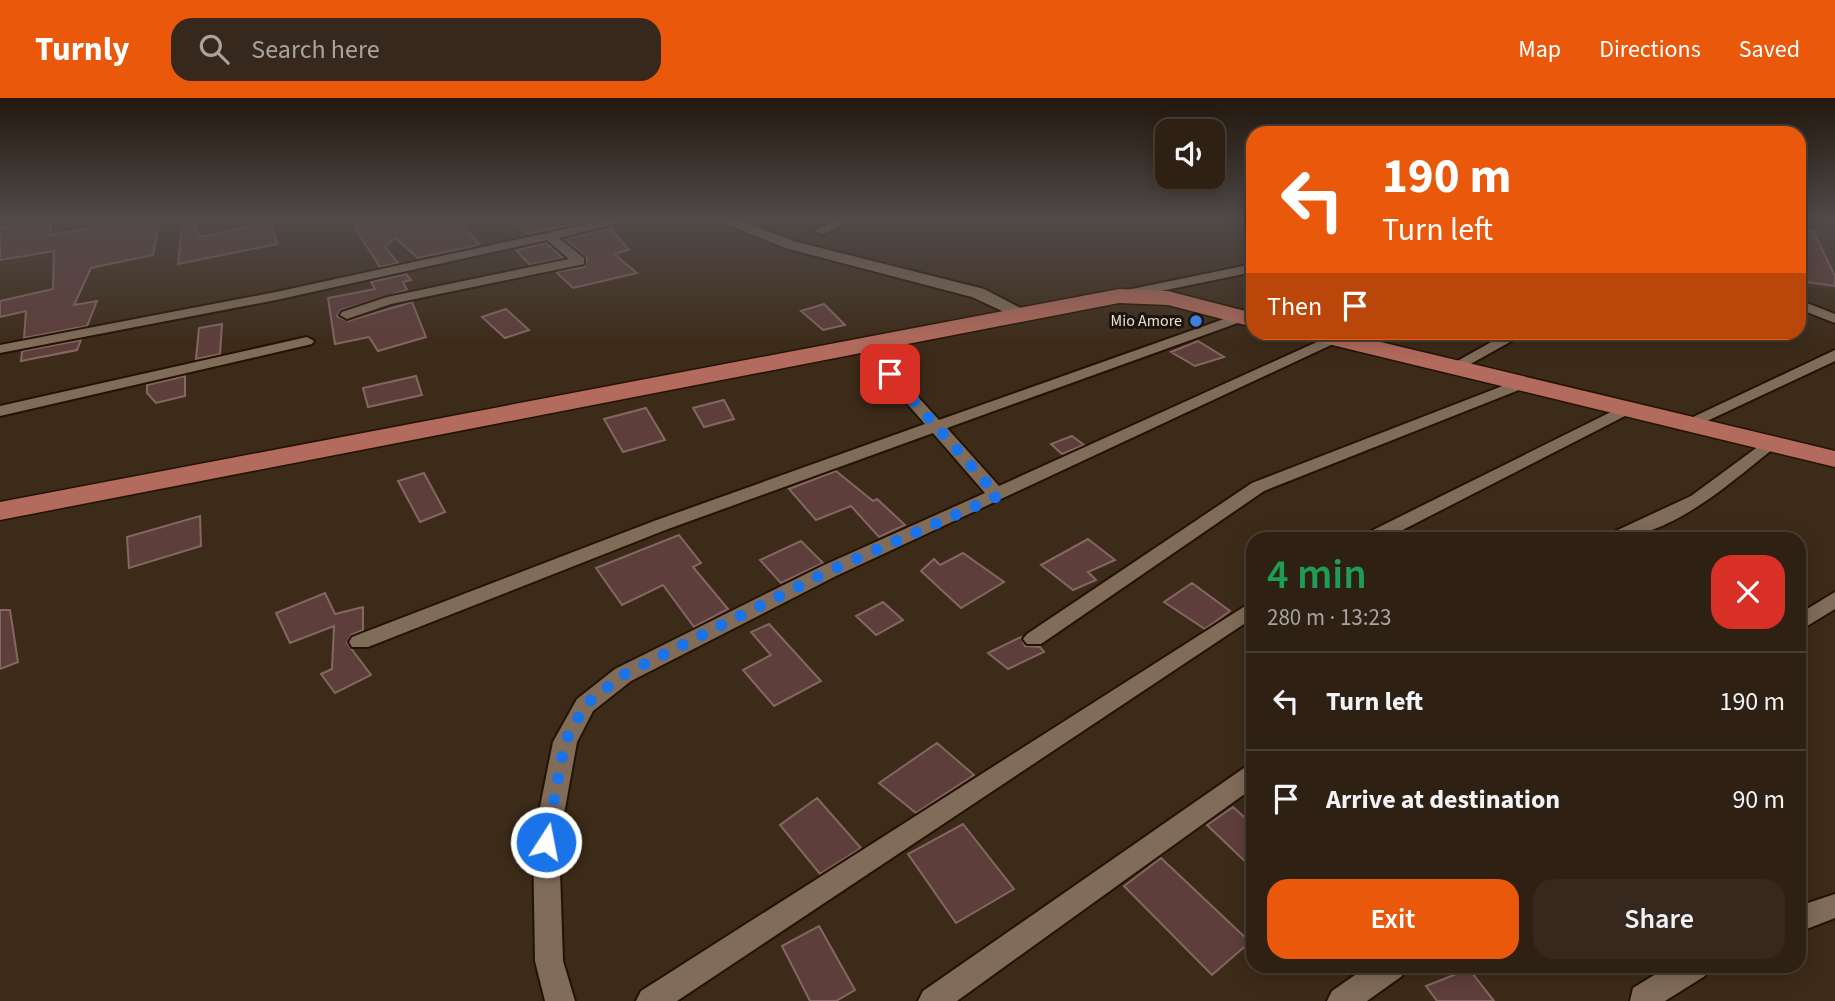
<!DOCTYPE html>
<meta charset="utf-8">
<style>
:root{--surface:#2e2013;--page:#36281c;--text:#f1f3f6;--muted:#a7a3a0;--line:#493e33;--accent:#ea580c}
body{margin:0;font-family:"Source Sans 3",sans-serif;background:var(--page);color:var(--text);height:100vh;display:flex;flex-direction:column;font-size:26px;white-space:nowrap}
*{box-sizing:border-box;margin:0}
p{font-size:23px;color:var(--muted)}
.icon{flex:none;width:38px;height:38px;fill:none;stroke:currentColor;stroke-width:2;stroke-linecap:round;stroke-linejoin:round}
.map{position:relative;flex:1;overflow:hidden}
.details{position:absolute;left:1246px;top:434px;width:560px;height:441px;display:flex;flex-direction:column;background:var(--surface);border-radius:21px;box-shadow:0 4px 18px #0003,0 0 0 2px var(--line)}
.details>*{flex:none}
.hud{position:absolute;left:1246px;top:28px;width:560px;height:214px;border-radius:21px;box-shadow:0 4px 18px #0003,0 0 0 2px var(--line);background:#ea580c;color:#fff;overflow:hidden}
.controls{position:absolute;left:1155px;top:21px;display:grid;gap:14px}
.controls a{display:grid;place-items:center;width:70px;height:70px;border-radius:14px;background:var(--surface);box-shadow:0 4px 18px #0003,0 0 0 2px var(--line);font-size:35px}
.pin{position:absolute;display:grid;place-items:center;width:60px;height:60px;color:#fff;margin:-30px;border-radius:14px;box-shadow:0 4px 10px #0006}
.me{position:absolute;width:77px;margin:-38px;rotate:11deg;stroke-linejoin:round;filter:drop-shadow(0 0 5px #0008)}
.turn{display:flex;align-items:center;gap:24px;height:147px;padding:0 21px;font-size:32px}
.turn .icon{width:91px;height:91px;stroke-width:2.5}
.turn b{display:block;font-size:49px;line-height:60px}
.then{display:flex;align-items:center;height:66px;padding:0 21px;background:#0003;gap:14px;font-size:26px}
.round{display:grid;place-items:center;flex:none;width:74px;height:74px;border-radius:21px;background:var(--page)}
.head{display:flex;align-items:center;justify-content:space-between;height:119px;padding:0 21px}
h1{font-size:42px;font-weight:600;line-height:52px;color:#1e9e55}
.action{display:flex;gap:14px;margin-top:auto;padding:14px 21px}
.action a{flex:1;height:80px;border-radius:21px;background:var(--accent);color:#fff;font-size:28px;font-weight:600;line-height:80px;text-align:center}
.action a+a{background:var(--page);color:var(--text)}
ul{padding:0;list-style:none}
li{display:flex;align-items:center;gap:21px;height:98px;padding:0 21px;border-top:2px solid var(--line)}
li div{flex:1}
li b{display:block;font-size:26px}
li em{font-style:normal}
header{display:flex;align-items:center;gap:42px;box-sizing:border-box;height:98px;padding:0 35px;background:var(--accent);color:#fff}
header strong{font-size:33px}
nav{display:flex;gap:38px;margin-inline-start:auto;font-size:24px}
.search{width:490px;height:63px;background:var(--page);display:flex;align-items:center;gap:18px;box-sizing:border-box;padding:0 24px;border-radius:21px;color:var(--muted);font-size:26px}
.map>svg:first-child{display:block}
.medical{fill:#413426}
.building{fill:#5e3e3b;stroke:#846663;stroke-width:2}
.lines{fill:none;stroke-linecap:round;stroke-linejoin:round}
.minor-casing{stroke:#231303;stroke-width:4}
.tertiary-casing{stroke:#231303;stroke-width:4}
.primary-casing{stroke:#231303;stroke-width:3}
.minor{fill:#806c58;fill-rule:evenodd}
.tertiary{fill:#806c58;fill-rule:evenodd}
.primary{fill:#b26b5d;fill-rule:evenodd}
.route{stroke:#1a73e8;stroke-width:12;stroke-dasharray:0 21.6}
.shop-dot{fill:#3f7fe0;stroke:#1d150d;stroke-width:2.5}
.labels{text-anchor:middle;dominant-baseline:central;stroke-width:6;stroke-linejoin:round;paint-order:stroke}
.far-poi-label{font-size:16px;fill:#eaded3;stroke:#1d150d;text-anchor:end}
</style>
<header>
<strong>Turnly</strong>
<div class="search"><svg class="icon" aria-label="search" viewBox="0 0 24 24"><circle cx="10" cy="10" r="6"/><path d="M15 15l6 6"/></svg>Search here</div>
<nav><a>Map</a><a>Directions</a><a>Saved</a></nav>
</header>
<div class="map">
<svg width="1835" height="903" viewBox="0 0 1835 903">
<rect width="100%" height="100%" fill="#3d2b19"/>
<!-- medical -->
<path class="medical" d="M1799,121H1835V191L1799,189Z"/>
<!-- building -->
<path class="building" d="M53,121L49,137L94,130V121H160L153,157L91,170L74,207L97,203L87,228L24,240L26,213L0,219V203L53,191L54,153L0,162V130Z
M183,121H192L200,139L272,124L277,146L178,166Z
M363,121H457L480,147L418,160L395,140L385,149L398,165L380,169L354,129L364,122L369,128Z
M511,121H599L528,136Z
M610,130L629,152L614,156L637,175L573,190L556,174L585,169L587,160L565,141Z
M1799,132L1813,133L1835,178V188L1799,183Z
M546,145L563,160L530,167L516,152Z
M406,176L411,182L403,184L407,192L341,212L337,218L348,223L412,204L426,239L378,253L369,239L335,246L328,200L375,191L371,184Z
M824,206L845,227L823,232L801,213Z
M506,211L529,232L505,240L482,219Z
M222,226L220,256L196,261L199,230Z
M81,242L77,252L21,263L22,253Z
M1198,243L1224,259L1195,268L1171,254Z
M185,278V298L156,305L147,295V287Z
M416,278L422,297L368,309L363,290Z
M724,302L734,321L704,329L693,310Z
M646,310L665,342L623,354L604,321Z
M1072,338L1084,347L1062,356L1051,346Z
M836,373L873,403L877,401L905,427L879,439L851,408L816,422L789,391Z
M424,375L445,414L420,424L398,383Z
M200,418L201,448L129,470L127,439Z
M679,437L701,465L693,469L728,511L694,529L663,487L622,507L596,470Z
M1088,441L1115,462L1088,474L1096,482L1073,492L1041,467Z
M801,443L823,465L781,485L760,462Z
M963,455L1004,484L961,510L921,473L934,461L940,467Z
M1192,485L1230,513L1205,531L1164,504Z
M325,495L335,516L363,509V532L351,537L347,545L371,577L335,595L321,576L332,571L334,528L290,545L276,515Z
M883,504L903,522L876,537L856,518Z
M0,512H10L18,564L0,571Z
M769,526L821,583L774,608L743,572L771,557L751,534Z
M1021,539L1025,548L1040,549L1044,554L1008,571L988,555Z
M937,645L974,677L916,715L879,685Z
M817,700L861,750L820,776L780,727Z
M1233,709L1253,727V771L1207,727Z
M963,726L1014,791L956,825L908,756Z
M1161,760L1250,844L1212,877L1124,788Z
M819,828L855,892L836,903H810L782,848Z
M1469,871L1494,903H1437L1426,888Z"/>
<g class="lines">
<!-- minor casing -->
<g class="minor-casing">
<path id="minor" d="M611,121H634L559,140L584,160V166L391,206L347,221L340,217L342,214L387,199L569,161L547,142L276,202L0,255V247L276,194Z
M837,121H853L824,136L814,133Z
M1253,166V174L1127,200L1120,196L1127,192Z
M1799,202L1835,216V225L1799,211Z
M1241,215L1248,219L1246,222L947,330L999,388L1339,234H1359L836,478L631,583L593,613L577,644L559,744L563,863L575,903H545L535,863L533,744L553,644L577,601L615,571L822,468L985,395L933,335L668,431L368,549H352L349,544L352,539L654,423L925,326L868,261V255H878L939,322Z
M1509,234H1528L1458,273H1448L1445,270Z
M307,239L314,243L312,246L0,318V308Z
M1835,252V263L1690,331H1678L1676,327Z
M1518,282L1524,284V290L1264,393L1041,546H1027L1023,541L1027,536L1252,385Z
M1623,308L1629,310V316L1385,441H1360L1363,437Z
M1767,342L1775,347L1773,351C1725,389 1669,441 1604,441L1607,437L1691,398Z
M1835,494V511L1799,533V516Z
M1253,503V520L677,903H636L641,893Z
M1253,667V690L957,903H918L923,893L1244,670Z
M1835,796V820L1799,834V808Z
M1368,868H1406L1402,878L1367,903H1327L1332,893Z
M1669,868H1709L1705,878L1665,903H1630L1633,890Z"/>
</g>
<!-- tertiary casing -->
<g class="tertiary-casing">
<path id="tertiary" d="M714,121H736L797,144L984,191L1030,215L1021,220L1015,219L972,199L785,150Z"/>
</g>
<!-- primary casing -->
<g class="primary-casing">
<path id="primary" d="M1119,191L1168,193L1253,215V229L1168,207L1119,205L0,422V404Z
M1295,234H1339L1835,353V369L1299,239Z"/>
</g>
<!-- minor -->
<use href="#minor" class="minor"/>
<!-- tertiary -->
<use href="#tertiary" class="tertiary"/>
<!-- primary -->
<use href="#primary" class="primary"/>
</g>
<!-- sky -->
<linearGradient id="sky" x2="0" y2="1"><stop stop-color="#22180e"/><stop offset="0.49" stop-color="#514a49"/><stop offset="1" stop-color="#514a49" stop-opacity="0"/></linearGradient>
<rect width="1835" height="247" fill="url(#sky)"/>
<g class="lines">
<!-- route -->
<path class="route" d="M546,744L565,644L585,607L623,577L829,473L998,398L890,276"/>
</g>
<!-- markers -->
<circle class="shop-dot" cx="1196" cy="223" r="7"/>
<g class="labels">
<!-- far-poi labels -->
<g class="far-poi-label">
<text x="1182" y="223">Mio Amore</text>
</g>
</g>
</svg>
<div class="controls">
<a><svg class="icon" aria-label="sound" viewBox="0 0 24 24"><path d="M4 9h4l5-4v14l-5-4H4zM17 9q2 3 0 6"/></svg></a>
</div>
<div class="pin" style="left:890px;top:276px;background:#d93025"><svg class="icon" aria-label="arrive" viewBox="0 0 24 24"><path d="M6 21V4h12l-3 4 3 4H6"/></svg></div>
<svg class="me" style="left:546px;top:744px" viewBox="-20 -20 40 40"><circle r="17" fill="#1a73e8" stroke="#fff" stroke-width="3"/><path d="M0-11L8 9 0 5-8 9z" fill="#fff"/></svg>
<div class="hud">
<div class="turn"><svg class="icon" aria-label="left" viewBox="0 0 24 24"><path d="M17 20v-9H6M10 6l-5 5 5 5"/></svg><div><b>190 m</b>Turn left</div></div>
<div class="then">Then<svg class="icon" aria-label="arrive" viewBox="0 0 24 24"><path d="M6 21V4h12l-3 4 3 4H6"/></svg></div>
</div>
<section class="details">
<div class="head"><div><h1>4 min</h1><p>280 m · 13:23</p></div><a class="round" style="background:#d93025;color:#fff"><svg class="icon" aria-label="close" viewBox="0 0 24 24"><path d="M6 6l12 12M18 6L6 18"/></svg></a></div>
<ul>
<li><svg class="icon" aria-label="left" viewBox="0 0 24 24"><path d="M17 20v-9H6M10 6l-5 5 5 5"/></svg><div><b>Turn left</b></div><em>190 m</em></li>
<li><svg class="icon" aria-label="arrive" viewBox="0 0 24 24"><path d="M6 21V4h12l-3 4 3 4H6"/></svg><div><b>Arrive at destination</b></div><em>90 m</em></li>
</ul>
<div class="action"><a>Exit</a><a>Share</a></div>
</section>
</div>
